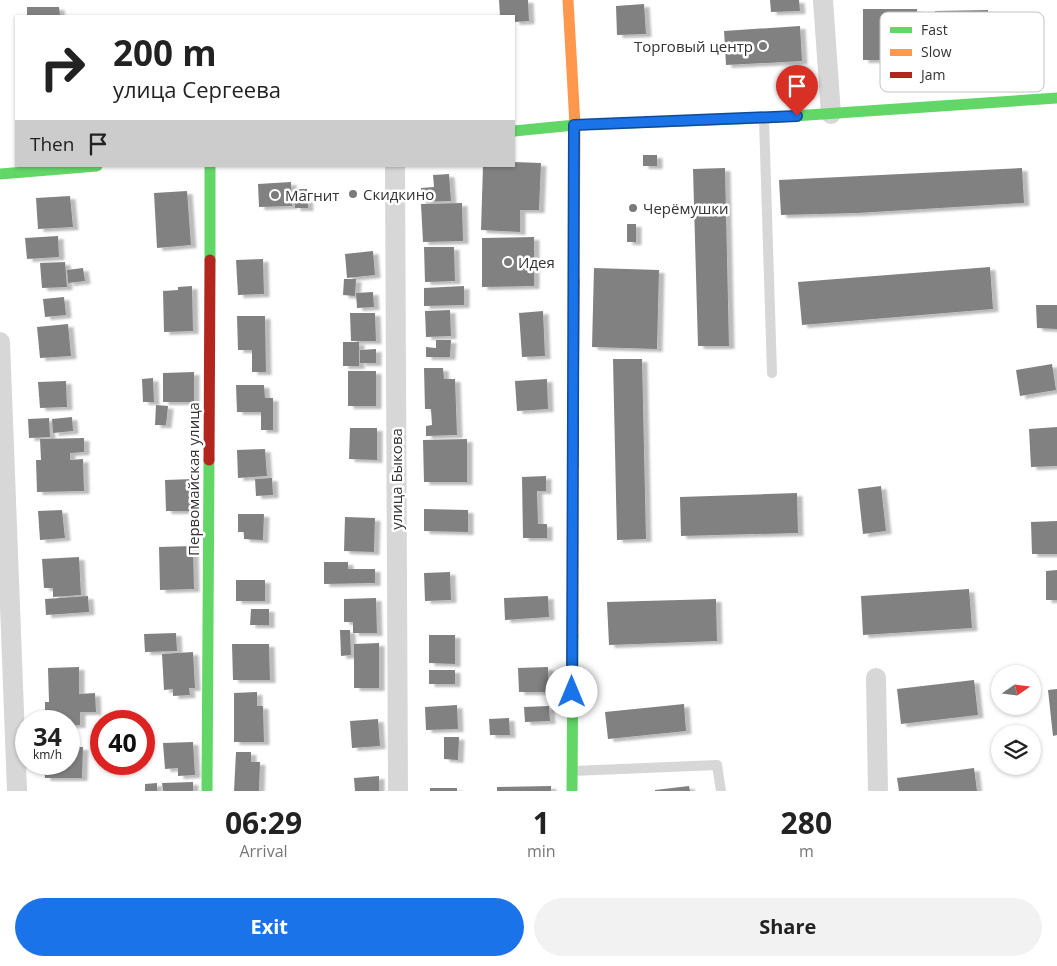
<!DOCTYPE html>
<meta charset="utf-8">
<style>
:root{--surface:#fff;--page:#f2f2f2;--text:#222;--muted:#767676;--accent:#1a73e8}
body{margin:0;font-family:"Open Sans",sans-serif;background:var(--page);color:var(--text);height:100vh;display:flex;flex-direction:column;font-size:19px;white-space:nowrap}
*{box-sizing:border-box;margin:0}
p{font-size:16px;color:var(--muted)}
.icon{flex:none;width:28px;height:28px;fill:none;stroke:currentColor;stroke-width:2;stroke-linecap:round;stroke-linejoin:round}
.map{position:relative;height:791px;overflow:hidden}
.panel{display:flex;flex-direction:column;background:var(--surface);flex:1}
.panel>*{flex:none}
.guide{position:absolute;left:15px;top:15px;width:500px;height:152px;border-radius:0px;box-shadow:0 1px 4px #0004;background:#fff;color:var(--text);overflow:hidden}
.needle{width:32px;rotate:76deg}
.tools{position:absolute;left:991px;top:665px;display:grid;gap:10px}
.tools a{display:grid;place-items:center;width:50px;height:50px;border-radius:50%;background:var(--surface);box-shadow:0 1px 4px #0004;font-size:25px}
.speed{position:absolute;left:15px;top:710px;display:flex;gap:10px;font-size:25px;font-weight:700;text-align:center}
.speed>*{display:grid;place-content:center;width:65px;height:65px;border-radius:50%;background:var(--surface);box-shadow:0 1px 4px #0004;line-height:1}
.speed small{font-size:12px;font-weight:400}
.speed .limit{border:8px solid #d22;background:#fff;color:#111}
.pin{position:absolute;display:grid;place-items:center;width:42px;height:42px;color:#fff;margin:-51px -21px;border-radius:50% 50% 50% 0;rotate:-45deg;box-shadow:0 0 5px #0007}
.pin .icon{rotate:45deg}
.me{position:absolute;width:55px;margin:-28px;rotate:0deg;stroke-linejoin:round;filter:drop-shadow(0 0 4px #0008)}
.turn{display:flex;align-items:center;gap:18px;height:105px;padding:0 15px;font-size:22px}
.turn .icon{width:65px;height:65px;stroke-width:2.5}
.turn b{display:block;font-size:35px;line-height:42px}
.then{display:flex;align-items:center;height:48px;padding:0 15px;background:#0003;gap:10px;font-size:19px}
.eta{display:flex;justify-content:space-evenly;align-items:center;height:85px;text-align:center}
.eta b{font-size:30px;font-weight:700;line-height:35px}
.button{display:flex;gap:10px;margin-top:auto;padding:10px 15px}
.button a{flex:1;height:58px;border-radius:30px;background:var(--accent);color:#fff;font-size:20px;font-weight:700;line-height:58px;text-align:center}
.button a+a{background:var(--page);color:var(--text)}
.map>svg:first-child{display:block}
.building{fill:#818181;filter:url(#shadow)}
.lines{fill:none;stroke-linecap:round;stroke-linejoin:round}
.lane{stroke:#d7d7d7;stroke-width:10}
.street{stroke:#d7d7d7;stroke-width:20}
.fast{stroke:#63d668;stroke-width:11}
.slow{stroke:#ff974d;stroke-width:11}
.jam{stroke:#b3261e;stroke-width:11}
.route-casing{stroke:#114b97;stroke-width:12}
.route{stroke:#1a73e8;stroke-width:9}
.poi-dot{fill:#7a7a7a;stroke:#fff;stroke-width:2}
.labels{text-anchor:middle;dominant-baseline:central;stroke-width:5;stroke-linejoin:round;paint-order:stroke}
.poi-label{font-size:15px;fill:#333;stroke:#fff;text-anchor:start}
.street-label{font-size:15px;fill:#333;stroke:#fff}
.key{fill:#fff;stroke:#c2c2c2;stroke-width:1}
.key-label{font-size:14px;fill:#333}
</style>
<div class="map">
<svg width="1057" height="791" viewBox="0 0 1057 791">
<defs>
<filter id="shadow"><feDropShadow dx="5.5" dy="3" stdDeviation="1" flood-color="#0004"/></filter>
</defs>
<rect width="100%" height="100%" fill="#fff"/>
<!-- building -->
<path class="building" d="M499,0H528L529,21L514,22V16H500Z
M770,0H799L800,11L771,12Z
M644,4L646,34L617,35L616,6Z
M27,7H59L60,16H27Z
M863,9H917V60H863Z
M988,10L989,62H935V11Z
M800,26L802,61L726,65L724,31Z
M643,155H657V166H643Z
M514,162L541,163L539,210H520V232L481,230L483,166H514Z
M725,168L729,346H698L693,169Z
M1022,168L1024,203L857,213L781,215L779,180Z
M449,174L451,201L421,202V188L434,187L433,175Z
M291,182L292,206L259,207L258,184Z
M294,189H307L308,208H295Z
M187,191L191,245L157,248L154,193Z
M70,196L73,227L38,229L36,198Z
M462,203L463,241L423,242L421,204Z
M627,224H636V242H627Z
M58,236L59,257L27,259L25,238Z
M534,237V286L482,287V238Z
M424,247H454L455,281L425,282Z
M373,251L375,275L347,278L345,254Z
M263,259L264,294L238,295L236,260Z
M65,262L67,287L42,288L40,263Z
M990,267L993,309L802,325L798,282Z
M83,268L85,281L68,283L67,270Z
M594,268L659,270L657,349L592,347Z
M344,279H356L355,296L343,295Z
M192,286L193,331L164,332L163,291L178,290V287Z
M464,286V305L424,306V288Z
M373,292L374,307L357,308L356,293Z
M64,297L66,315L45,317L43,299Z
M1036,305H1057V329L1037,328Z
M450,310L451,336L426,337L425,311Z
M543,311L545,356L522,357L519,313Z
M350,313H375L376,341H351Z
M237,316H265L266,372H252V350H238Z
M68,324L71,356L40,358L37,327Z
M436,340H451L450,357H426V347L436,348Z
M343,342H359V366H343Z
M376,349V363H360V350Z
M613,359H642L646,539L617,540Z
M1052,364L1056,390L1020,396L1016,370Z
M424,368H443L444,379H455L457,435L426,436V426L432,425L431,409H425Z
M348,371H376V406H348Z
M194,372V402H163V373Z
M153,378L154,402H143L142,379Z
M547,379L548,409L517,411L515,381Z
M66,381L67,407L40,408L38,382Z
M236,385H264L265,398H273V430H261V412H237Z
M156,405L168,406L166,425H155Z
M72,417L73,431L53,433L52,419Z
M49,418L50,437L29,438L28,419Z
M1057,427V466L1031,467L1029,429Z
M350,428H377V460L349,459Z
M84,438V452L70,453V460L83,459L84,491L37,492L36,460H41L40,439Z
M467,439V482H424L423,440Z
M265,449L267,476L238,478L237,450Z
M546,476V491H537L538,524H547V538H523L522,477Z
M272,478L273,495L256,496L255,479Z
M193,479L194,511H166L165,480Z
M881,486L886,531L863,534L858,489Z
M797,493L798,533L681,536L680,497Z
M424,509L468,510V532L424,531Z
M62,510L65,538L40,540L38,511Z
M238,514H264L263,540L244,539V532H238Z
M345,517L375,518L374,552L344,551Z
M1057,521V554H1032L1031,522Z
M193,546L194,589L160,590L159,547Z
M79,557L81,595L53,597V588H44L42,559Z
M324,562H348V569H375V583L324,584Z
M1057,570V600H1046V571Z
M450,572L451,600L425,601L424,573Z
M236,580H265V601H236Z
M969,589L972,628L863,635L861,596Z
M88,596L89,612L46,615L45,599Z
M548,596L549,617L505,620L504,598Z
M376,598L377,633H353V622H344V599Z
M716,599L717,641L609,645L607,602Z
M251,609H269V625H250Z
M340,630H350L351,655L341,656Z
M176,633L177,651L145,652L144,634Z
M429,635H455V664L429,663Z
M379,643V688H354V644Z
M232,644H269L270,680H233Z
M193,652L195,688H189L190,695L173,696V689L164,690L162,654Z
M79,667V694L95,693L96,712H80V725H69V721L45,720V702H49L48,668Z
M548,667V692H519L518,668Z
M429,670H455V684H429Z
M974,680L978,715L901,724L897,689Z
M1057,689V735L1053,736L1048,690Z
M257,692V706H263L264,742H234V693Z
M684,704L686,731L608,739L605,712Z
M457,705L458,729L426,730L425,707Z
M549,706L550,721L525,722L524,707Z
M509,718L510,735H490L489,719Z
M378,719L380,746L352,748L350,721Z
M444,737H459L458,760L444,759Z
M193,742L195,775L178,776V768L165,769L163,743Z
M69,747H83L82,778H45L44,764H69Z
M236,752H251V762H260L259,791H234Z
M974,768L977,791H899L897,778Z
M379,776V791H355L354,778Z
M193,782V791H163L162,783Z
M157,783V791H145V784Z
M551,786V791H497V787Z
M689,786L690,791H655V790Z
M430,788H457V791H430Z"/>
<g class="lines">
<!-- lane -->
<path class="lane" d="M764,119L772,373
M573,771L717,765L721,791"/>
<!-- street -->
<path class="street" d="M823,0L831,114
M395,166L398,791
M0,342L17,791
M876,678L878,791"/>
<!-- fast -->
<path class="fast" d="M514,131L575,125L764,118L1057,98
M0,174L97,166
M210,260V166
M207,791L209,460
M572,791L573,636"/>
<!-- slow -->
<path class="slow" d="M568,0L575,125L574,280
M573,636V466"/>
<!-- jam -->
<path class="jam" d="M209,460L210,260
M573,466L574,280"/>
</g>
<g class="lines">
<!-- route casing -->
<g class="route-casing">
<path id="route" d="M572,692L574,125L797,116"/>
</g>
<!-- route -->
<use href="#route" class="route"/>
</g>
<!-- markers -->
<g class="poi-dot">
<circle cx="763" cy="46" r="5"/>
<circle cx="353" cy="194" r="5"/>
<circle cx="275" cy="195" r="5"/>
<circle cx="633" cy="208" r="5"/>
<circle cx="508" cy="262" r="5"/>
</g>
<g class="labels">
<!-- poi labels -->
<g class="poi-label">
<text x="753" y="46" text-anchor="end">Торговый центр</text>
<text x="363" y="194">Скидкино</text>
<text x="285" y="195">Магнит</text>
<text x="643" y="208">Черёмушки</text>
<text x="518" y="262">Идея</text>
</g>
<!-- street labels -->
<g class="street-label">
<text transform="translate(193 479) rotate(-90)">Первомайская улица</text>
<text transform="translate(396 479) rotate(-90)">улица Быкова</text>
</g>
</g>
<!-- legend -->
<rect x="880" y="12" width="164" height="80" rx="8" class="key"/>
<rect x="890" y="27" width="22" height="6" fill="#63d668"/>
<rect x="890" y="49" width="22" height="7" fill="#ff974d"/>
<rect x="890" y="72" width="22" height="6" fill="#b3261e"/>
<g class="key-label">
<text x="921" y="35">Fast</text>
<text x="921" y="57">Slow</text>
<text x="921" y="80">Jam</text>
</g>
</svg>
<div class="tools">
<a><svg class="needle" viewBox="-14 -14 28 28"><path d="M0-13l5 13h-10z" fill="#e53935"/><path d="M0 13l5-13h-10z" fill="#767676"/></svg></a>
<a><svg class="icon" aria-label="layers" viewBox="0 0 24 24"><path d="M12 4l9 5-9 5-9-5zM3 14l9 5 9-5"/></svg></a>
</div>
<div class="speed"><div>34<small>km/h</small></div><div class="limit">40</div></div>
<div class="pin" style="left:797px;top:116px;background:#d93025"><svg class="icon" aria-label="arrive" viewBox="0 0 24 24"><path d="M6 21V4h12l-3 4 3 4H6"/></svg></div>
<svg class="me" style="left:572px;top:692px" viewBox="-20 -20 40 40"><circle r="19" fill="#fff"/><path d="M0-13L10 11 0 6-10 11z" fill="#1a73e8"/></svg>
<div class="guide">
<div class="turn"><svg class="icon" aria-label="right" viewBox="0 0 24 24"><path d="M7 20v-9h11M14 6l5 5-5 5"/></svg><div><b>200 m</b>улица Сергеева</div></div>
<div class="then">Then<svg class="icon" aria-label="arrive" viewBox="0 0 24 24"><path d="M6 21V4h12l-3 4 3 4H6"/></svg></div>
</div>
</div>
<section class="panel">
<div class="eta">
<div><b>06:29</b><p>Arrival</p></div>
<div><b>1</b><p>min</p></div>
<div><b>280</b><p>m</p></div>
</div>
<div class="button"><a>Exit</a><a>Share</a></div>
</section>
